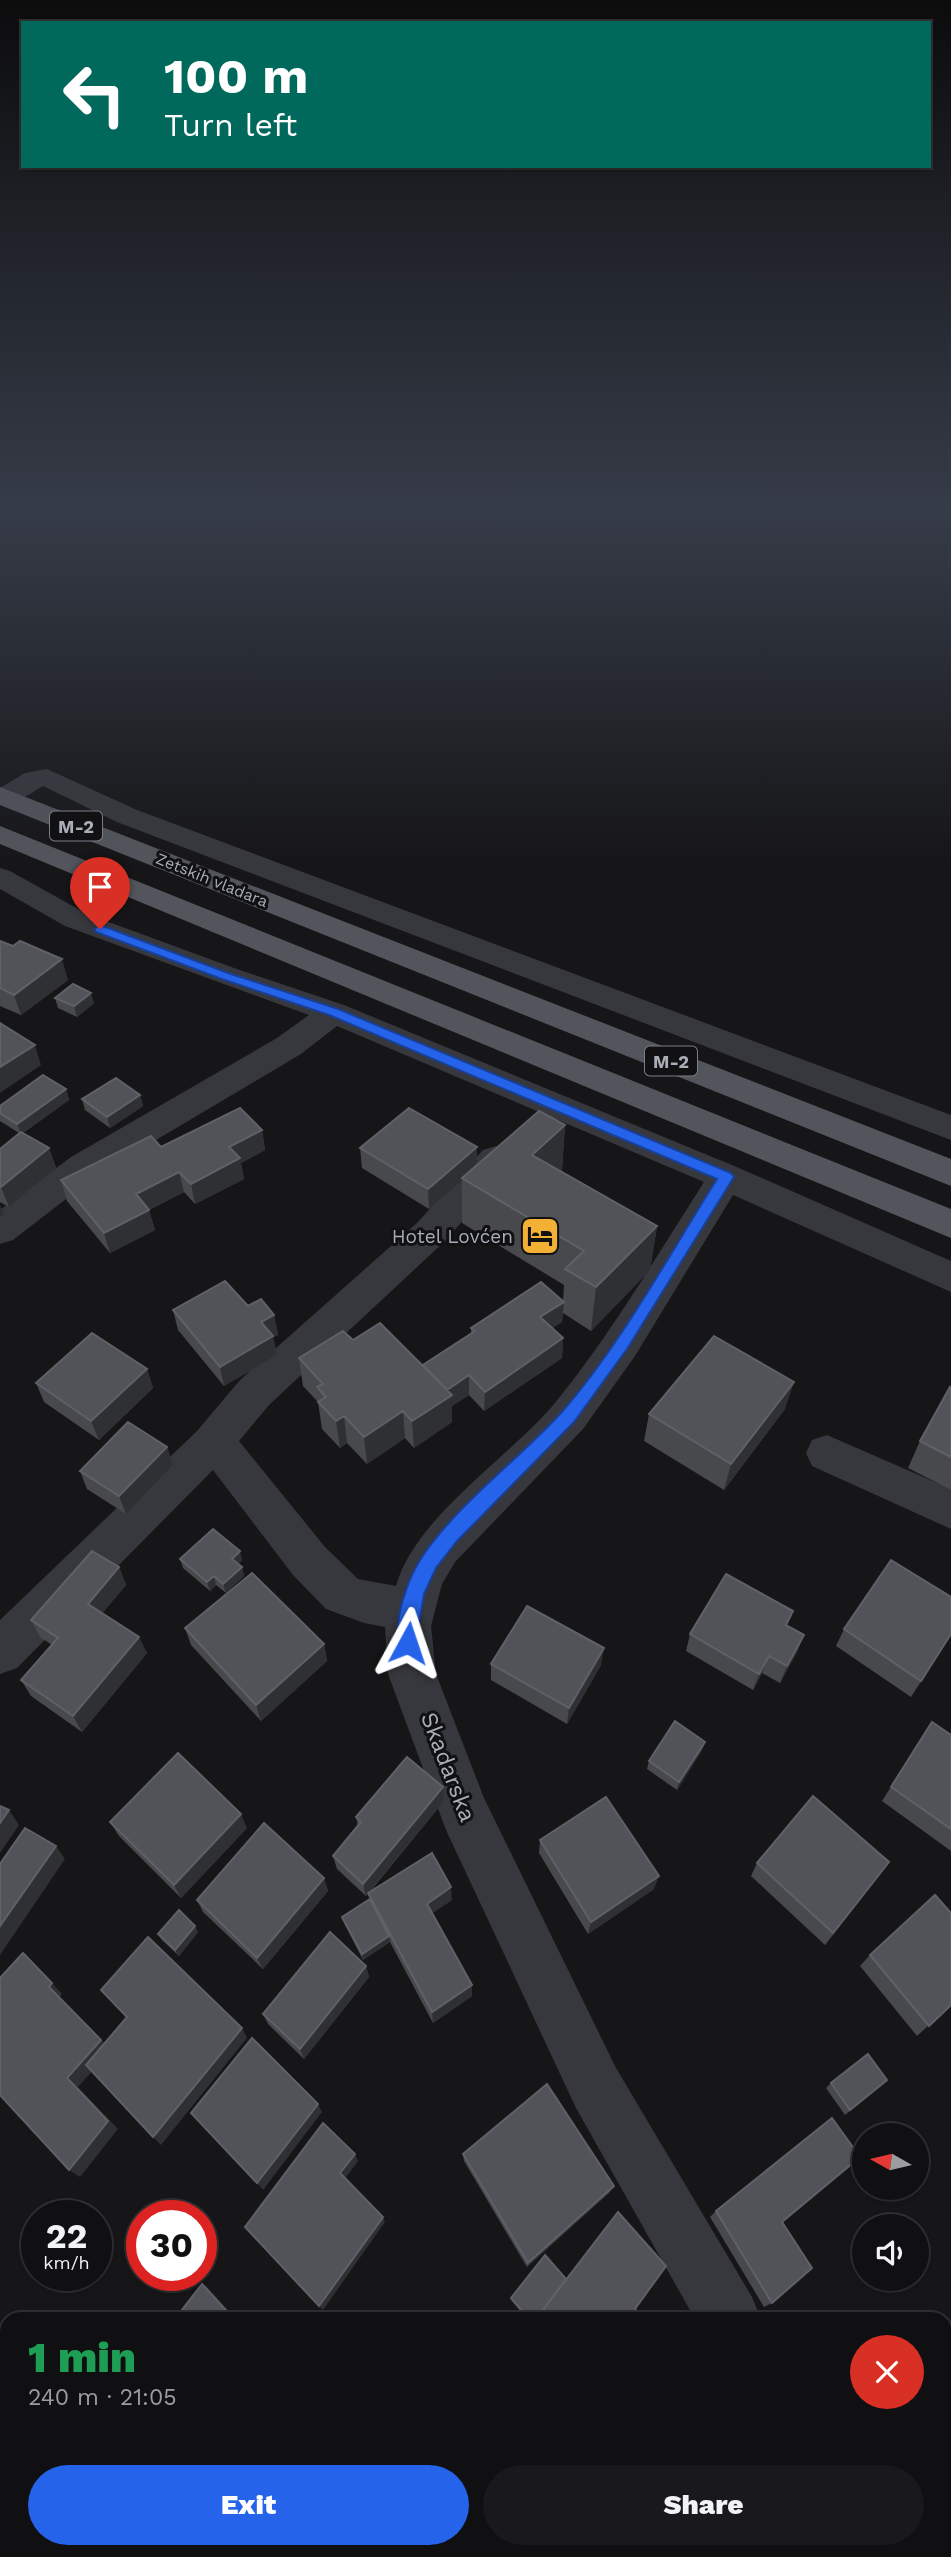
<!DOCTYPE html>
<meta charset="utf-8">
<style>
:root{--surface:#101012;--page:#19191b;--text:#f1f3f6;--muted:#9c9d9f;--line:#303032;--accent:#2563eb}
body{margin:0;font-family:"Work Sans",sans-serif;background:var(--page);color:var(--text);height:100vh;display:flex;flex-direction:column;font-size:26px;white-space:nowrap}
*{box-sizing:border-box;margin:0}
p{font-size:23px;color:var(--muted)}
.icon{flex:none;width:38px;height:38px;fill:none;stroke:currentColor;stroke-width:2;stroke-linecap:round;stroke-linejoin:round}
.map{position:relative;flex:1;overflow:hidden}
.side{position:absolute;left:0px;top:2312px;width:952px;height:247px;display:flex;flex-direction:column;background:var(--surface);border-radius:21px 21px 0 0;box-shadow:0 2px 5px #0004,0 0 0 2px var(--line)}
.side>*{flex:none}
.guide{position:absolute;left:21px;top:21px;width:910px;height:147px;border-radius:0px;box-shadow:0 2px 5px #0004,0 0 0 2px var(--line);background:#00695c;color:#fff;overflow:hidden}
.needle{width:46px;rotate:278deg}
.tools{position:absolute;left:852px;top:2123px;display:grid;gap:14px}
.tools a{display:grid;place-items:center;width:77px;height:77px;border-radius:50%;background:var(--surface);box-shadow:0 2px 5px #0004,0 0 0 2px var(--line);font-size:35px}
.speed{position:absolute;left:21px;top:2200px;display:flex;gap:14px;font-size:35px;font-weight:700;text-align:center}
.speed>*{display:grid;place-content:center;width:91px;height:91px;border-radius:50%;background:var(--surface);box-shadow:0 2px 5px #0004,0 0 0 2px var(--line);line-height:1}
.speed small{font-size:18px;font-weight:400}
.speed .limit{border:10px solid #d22;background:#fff;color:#111}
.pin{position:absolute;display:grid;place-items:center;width:60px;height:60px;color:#fff;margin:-72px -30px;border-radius:50% 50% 50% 0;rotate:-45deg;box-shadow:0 0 7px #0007}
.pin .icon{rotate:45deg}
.me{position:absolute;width:77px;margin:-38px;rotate:5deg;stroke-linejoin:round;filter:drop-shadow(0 0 5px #0008)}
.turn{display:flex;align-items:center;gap:24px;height:147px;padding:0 28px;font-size:32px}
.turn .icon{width:91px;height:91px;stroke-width:2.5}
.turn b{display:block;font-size:49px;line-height:60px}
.round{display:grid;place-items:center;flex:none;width:74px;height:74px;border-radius:37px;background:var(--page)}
.head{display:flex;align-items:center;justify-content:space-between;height:119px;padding:0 28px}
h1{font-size:42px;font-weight:800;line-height:52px;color:#1e9e55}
.button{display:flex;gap:14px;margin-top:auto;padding:14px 28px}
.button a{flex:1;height:80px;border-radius:42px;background:var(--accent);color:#fff;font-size:28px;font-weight:800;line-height:80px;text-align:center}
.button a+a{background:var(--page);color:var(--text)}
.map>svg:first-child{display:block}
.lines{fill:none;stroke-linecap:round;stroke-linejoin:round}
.minor{fill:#37383d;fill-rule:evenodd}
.primary{fill:#53555c;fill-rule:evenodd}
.wall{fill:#47494d}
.shaded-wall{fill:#2f3033}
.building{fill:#525359;stroke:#5f6168;stroke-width:2}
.route{fill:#2563eb;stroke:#184099;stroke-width:2}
.labels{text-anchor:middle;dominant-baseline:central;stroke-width:6;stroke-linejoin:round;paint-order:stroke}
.far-street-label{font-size:16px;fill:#a8adb8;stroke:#111113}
.shield{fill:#111113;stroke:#7b7e86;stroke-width:2}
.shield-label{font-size:18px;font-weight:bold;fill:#a8adb8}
.poi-label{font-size:19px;fill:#a8adb8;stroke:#111113;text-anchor:end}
.near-street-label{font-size:23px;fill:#a8adb8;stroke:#111113}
</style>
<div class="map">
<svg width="951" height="2557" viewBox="0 0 951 2557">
<rect width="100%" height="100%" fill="#161618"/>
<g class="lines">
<!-- minor -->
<path class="minor" d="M47,769L137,810L951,1115V1140L117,822L43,786L15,803L0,804V788L25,773Z
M0,868L10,871L87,914L234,968L344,1005L739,1168L951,1261V1292L733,1195L635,1356L583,1429L455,1562L442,1584L431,1626L436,1674L484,1798L616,2068L752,2297L761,2319H695L576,2108L446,1830L388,1674L385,1627L364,1623L326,1609L293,1575L213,1470L17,1668L0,1674V1620L197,1431L240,1380L418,1222L483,1150L496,1146L509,1150L514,1159L509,1168L444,1242L270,1404L239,1441L325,1547L358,1579L396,1586C415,1517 509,1458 555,1403C611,1334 656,1257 704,1182L337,1026L301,1054L97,1175L13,1240L0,1244V1210L71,1157L277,1038L309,1015L65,926L0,889Z
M827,1435L951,1489V1529L812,1466L806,1453L812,1440Z
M834,2552H904L906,2557H836Z"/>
<!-- primary -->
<path class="primary" d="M0,787L951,1159V1186L0,805Z
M0,826L951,1209V1238L0,844Z"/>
</g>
<!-- wall -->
<path class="wall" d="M0,941L68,980L21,1015L0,1006Z
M55,998L94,1003L77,1017L58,1008Z
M66,1089L69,1100L23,1133L49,1148L56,1168L9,1207L0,1202V1149L19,1133L0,1121V1106Z
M140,1095L143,1106L110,1128L85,1110L82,1099Z
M565,1125L562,1170L561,1171L657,1226L650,1270L591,1331L563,1313L562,1322L552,1328L563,1338L562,1358L484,1411L469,1395L452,1406V1422L414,1448L405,1438L367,1464L347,1443L340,1448L322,1429L318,1402L303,1386L299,1358L353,1340L423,1366L471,1334V1328L563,1301L564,1285L462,1223V1181L429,1209L362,1168L360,1148L477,1165Z
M262,1130L265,1150L241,1163L244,1179L195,1204L184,1192L149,1210L155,1230L110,1253L67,1201L61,1180L161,1147Z
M248,1306L274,1315L278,1335L273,1337L277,1355L224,1386L178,1330L173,1310Z
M147,1369L153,1388L99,1440L44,1402L36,1383Z
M951,1388V1490L908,1468L920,1441Z
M785,1409L724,1490L644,1441L649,1414Z
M167,1447L173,1465L126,1514L87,1489L80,1471Z
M180,1559L242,1560L238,1564L242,1567L244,1576L226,1593L216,1585L210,1591L183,1568Z
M119,1567L126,1585L102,1613L147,1653L82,1732L31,1696L21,1680L52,1645L40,1637L31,1620Z
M951,1597V1635L911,1697L836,1646L844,1629Z
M788,1626L804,1635L797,1652L780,1683L762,1673L753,1690L686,1651L690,1634Z
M185,1628L324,1644L327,1661L261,1721L191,1645Z
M491,1664L601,1665L567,1724L491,1680Z
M932,1722L951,1735V1851L882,1801Z
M705,1742L702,1750L677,1790L647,1769L649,1761Z
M444,1801L369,1893L452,1900L432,1913L472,1996L433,2023L390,1942L363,1960L344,1923L342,1917L370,1899L368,1893L366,1896L337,1869L333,1856L358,1827L356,1817Z
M110,1822L247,1828L181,1898L119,1836Z
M540,1840L654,1889L588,1934L539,1853Z
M757,1863L879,1876L825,1945L751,1876Z
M324,1878L328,1891L263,1969L203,1912L197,1900Z
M198,1932L179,1956L162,1940L158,1934Z
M870,1955L951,2005L917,2036L860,1966Z
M366,1966L369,1977L304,2059L268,2024L263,2014Z
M887,2080L845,2115L826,2088L831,2083Z
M463,2154L610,2192L527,2267L464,2161Z
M716,2211L782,2222L772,2303L764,2307L710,2217Z
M566,2279L635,2309L644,2319H527L511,2300V2298Z
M950,2349H951V2516L945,2507V2354Z"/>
<!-- shaded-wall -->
<path class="shaded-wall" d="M62,959L68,980L21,1015L14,995Z
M91,993L94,1003L77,1017L74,1006Z
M35,1045L41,1065L0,1093V1067Z
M66,1089L69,1100L21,1134L17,1124Z
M140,1095L143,1106L110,1128L107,1117Z
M565,1125L562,1170L530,1200L532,1155Z
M262,1130L265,1150L241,1163L244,1179L195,1204L191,1184L229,1147Z
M477,1147V1167L462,1178V1181L429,1209L428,1189Z
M49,1148L56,1168L9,1207L1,1187Z
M179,1172L184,1192L149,1210L155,1230L110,1253L104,1233L136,1194Z
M0,1205L4,1214L0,1217Z
M657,1226L650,1270L591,1331L596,1287Z
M564,1302L562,1322L539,1337L540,1317Z
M274,1315L278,1335L273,1337L277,1355L224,1386L220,1367L261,1322Z
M563,1338L562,1358L484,1411L485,1392Z
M147,1369L153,1388L99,1440L91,1421Z
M469,1375V1395L452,1406V1422L414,1448L412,1421L447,1390Z
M794,1382L785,1409L724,1490L731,1464Z
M403,1411L405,1438L367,1464L364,1437Z
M344,1416L347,1443L340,1448L336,1421Z
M167,1447L173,1465L126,1514L119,1496Z
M240,1551L242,1560L234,1568L232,1559Z
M119,1567L126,1585L96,1621L88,1604Z
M242,1567L244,1576L226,1593L223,1584Z
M214,1576L216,1585L210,1591L207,1582Z
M804,1635L797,1652L780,1683L787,1666Z
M139,1637L147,1653L82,1732L73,1716Z
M324,1644L327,1661L261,1721L256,1705Z
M604,1648L601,1665L567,1724L569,1708Z
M769,1656L762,1673L753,1690L759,1674Z
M705,1742L702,1750L677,1790L679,1782Z
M443,1787L444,1801L366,1896L363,1884Z
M9,1810L19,1825L0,1853V1823Z
M241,1814L247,1828L181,1898L174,1885Z
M56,1846L65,1859L0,1955V1926Z
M659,1876L654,1889L588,1934L591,1922Z
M324,1878L328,1891L263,1969L257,1958Z
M451,1887L452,1900L428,1916L427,1904Z
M195,1926L198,1932L179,1956L175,1950Z
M389,1936L390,1942L363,1960L362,1954Z
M366,1966L369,1977L304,2059L300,2049Z
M52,1983L62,1994L59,1998L49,1987Z
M472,1985V1996L433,2023L432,2012Z
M242,2028L247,2038L161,2145L153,2137Z
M101,2040L111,2050L78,2087L118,2129L80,2177L69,2170L67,2078Z
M318,2104L322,2112L263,2190L257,2183Z
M355,2154L358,2161L344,2180L340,2173Z
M614,2186L610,2192L527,2267L528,2263Z
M383,2217L385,2222L323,2310L319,2306Z
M202,2284L206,2286L236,2319H234Z
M0,2361L7,2369V2382L0,2374Z
M7,2489V2507L0,2517V2499Z
M138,2552H146L142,2557H135Z
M440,2552H447L452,2557H446Z"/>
<!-- building -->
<path class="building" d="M0,941L13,946L20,941L62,959L14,995L0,988Z
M73,984L91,993L74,1006L55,998Z
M0,1023L35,1045L0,1067Z
M43,1075L66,1089L17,1124L0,1113V1106Z
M116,1078L140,1095L107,1117L82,1099Z
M240,1108L262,1130L229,1147L240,1158L191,1184L179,1172L136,1194L149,1210L104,1233L61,1180L151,1136L161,1147Z
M409,1108L477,1147L428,1189L360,1148Z
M539,1111L565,1125L532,1155L657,1226L596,1287L565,1269L584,1251L462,1178Z
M21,1132L49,1148L1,1187L0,1186V1149Z
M225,1281L248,1306L261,1299L274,1315L261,1322L273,1336L220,1367L173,1310Z
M541,1282L564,1302L540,1317L563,1338L485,1392L469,1375L447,1390L423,1365L475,1331L471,1328Z
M380,1323L452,1395L412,1421L403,1411L364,1437L344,1416L336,1421L318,1402L326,1397L317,1387L323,1384L299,1358L343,1331L353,1340Z
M92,1333L147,1369L91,1421L36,1383Z
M714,1336L794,1382L731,1464L649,1414Z
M950,1387L951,1388V1457L920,1441Z
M128,1422L167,1447L119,1496L80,1471Z
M213,1529L240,1551L232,1559L242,1567L223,1584L214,1576L207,1582L180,1559Z
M92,1551L119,1567L88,1604L139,1637L73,1716L21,1680L58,1638L31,1620Z
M891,1560L951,1597V1634L921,1681L844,1629Z
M252,1573L324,1644L256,1705L185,1628Z
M726,1574L793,1611L786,1625L804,1635L787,1666L769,1656L759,1674L690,1634Z
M527,1606L604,1648L569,1708L491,1664Z
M675,1721L705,1742L679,1782L649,1761Z
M932,1722L951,1735V1829L891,1787Z
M178,1753L241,1814L174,1885L110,1822Z
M407,1757L443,1787L363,1884L333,1856L361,1822L356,1817Z
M813,1796L889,1862L833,1933L757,1863Z
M606,1797L659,1876L591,1922L540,1840Z
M0,1806L9,1810L0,1823Z
M264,1823L324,1878L257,1958L197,1900Z
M25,1828L56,1846L0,1926V1864Z
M432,1853L451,1887L427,1904L472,1985L432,2012L368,1893Z
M935,1895L951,1913V2005L929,2026L870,1955Z
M370,1899L389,1936L362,1954L342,1917Z
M179,1910L195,1926L175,1950L158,1934Z
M330,1932L366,1966L300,2049L263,2014Z
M148,1937L242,2028L153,2137L86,2065L127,2017L101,1990Z
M23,1953L52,1983L49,1987L101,2040L67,2078L108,2121L69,2170L0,2095V1978Z
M252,2038L318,2104L257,2183L191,2113Z
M868,2054L887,2080L850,2110L831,2083Z
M547,2084L614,2186L528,2263L463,2154Z
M832,2118L860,2157L782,2222L812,2268L772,2303L716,2211Z
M323,2123L355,2154L340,2173L383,2217L319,2306L245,2227Z
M618,2212L666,2266L635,2309L644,2319H536Z
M545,2255L566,2279L536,2319H529L511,2298Z
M202,2284L234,2319H175Z
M951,2359V2499L945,2506V2365Z
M0,2374L7,2382V2489L0,2499Z
M115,2552H138L135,2557H119Z
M293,2552H440L446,2557H290Z"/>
<!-- sky -->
<linearGradient id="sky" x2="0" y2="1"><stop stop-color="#0c0c0d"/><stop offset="0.59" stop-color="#363c48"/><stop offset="1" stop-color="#363c48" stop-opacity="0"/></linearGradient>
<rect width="951" height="864" fill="url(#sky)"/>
<!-- route -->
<path class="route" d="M100,925L228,973L338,1009L731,1173L734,1177L627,1349L574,1422L457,1541L436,1568L424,1594L415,1649L408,1652L401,1649C390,1625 409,1575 424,1554C461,1501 517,1461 561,1413C620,1346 669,1255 717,1179L329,1015L219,978L96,932L94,929Z"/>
<!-- icons -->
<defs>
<g id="hotel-square" transform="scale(2.0125)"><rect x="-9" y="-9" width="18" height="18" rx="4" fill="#f2b134" stroke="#111113"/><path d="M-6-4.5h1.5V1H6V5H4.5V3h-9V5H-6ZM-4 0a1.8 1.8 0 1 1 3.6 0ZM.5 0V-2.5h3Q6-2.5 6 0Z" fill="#111"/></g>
</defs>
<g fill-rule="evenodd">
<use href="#hotel-square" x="540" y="1236"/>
</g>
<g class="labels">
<!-- far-street labels -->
<g class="far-street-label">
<text transform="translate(212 880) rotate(22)">Zetskih vladara</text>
</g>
<!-- shield labels -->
<g class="shield">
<rect x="50" y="811.5" width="52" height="29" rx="5"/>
<rect x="645" y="1046.5" width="52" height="29" rx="5"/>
</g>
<g class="shield-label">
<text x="76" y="826">M-2</text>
<text x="671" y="1061">M-2</text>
</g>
<!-- poi labels -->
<g class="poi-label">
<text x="513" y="1236">Hotel Lovćen</text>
</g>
<!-- near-street labels -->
<g class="near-street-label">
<text transform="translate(448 1767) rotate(69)">Skadarska</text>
</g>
</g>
</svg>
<div class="tools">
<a><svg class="needle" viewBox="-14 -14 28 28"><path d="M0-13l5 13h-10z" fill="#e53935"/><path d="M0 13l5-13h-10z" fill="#9c9d9f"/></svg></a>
<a><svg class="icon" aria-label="sound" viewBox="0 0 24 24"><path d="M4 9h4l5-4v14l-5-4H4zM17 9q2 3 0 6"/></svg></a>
</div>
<div class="speed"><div>22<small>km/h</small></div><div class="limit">30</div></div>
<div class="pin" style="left:100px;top:929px;background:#d93025"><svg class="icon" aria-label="arrive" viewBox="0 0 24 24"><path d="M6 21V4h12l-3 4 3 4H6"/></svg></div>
<svg class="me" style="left:408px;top:1643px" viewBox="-20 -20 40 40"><path d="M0-17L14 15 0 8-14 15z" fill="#2563eb" stroke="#fff" stroke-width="4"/></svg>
<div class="guide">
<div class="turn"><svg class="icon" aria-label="left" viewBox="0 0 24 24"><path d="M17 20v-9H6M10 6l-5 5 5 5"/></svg><div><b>100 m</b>Turn left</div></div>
</div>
<section class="side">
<div class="head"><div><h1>1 min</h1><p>240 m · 21:05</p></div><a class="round" style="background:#d93025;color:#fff"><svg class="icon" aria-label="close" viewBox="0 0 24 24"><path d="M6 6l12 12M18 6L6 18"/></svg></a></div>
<div class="button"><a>Exit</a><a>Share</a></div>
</section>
</div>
